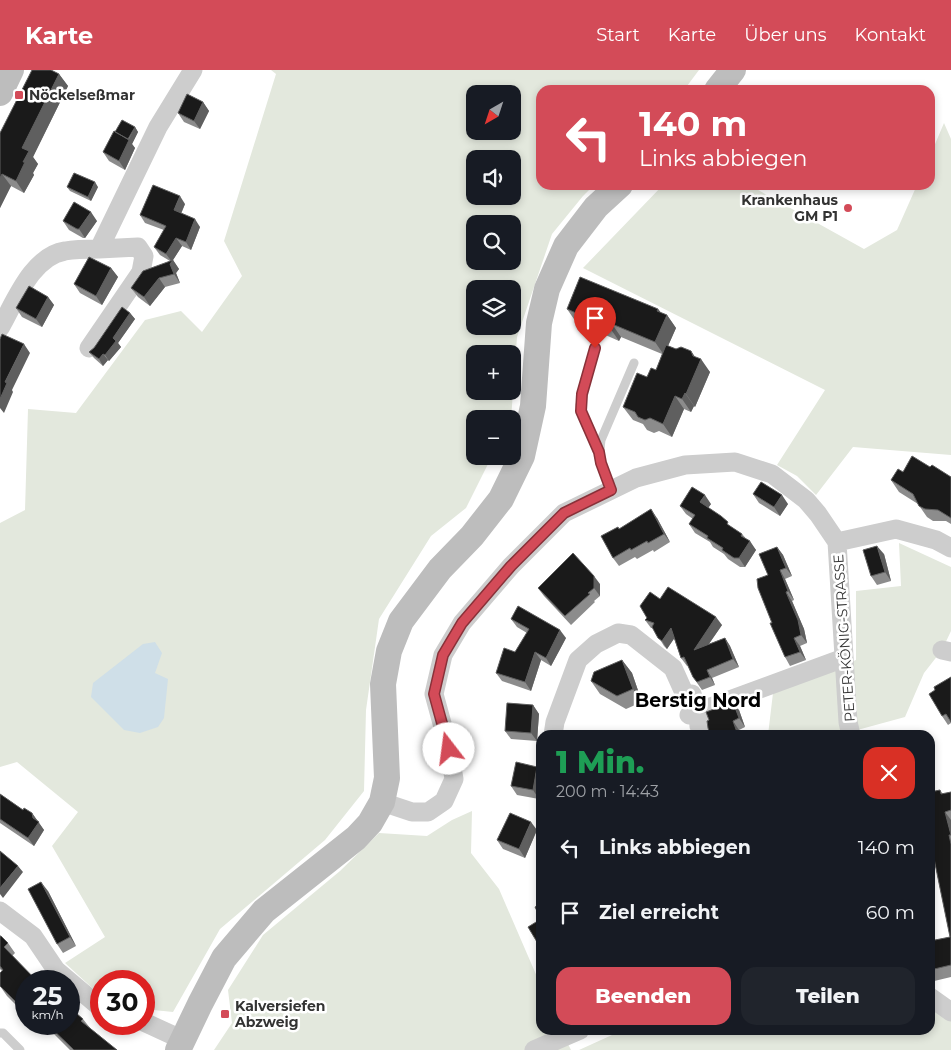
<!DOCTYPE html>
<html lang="de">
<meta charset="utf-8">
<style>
:root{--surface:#171b24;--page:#20242c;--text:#f1f3f6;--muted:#9ea1a6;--accent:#d34b58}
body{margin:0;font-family:Montserrat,sans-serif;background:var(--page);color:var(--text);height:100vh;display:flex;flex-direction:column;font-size:19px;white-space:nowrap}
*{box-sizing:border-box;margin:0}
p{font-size:16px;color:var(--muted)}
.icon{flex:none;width:28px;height:28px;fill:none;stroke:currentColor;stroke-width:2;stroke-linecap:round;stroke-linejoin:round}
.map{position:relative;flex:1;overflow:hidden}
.sheet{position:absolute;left:536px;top:660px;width:399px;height:305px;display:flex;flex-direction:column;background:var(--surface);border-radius:15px;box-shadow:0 2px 8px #0003}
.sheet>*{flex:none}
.guide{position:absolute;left:536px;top:15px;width:399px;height:105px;border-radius:15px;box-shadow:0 2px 8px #0003;background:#d34b58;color:#fff;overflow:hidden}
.needle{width:32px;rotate:219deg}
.buttons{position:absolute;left:466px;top:15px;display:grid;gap:10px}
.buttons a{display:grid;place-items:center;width:55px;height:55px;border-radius:10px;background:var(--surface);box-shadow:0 2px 8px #0003;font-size:25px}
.speed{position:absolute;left:15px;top:900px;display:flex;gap:10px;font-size:25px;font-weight:700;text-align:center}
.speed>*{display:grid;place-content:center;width:65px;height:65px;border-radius:50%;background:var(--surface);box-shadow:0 2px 8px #0003;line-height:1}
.speed small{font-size:12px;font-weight:400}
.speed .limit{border:8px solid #d22;background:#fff;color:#111}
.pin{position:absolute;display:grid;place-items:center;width:42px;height:42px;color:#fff;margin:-51px -21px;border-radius:50% 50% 50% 0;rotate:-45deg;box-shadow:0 0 5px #0007}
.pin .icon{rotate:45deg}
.me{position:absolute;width:55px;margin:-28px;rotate:345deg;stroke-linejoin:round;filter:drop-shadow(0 0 4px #0008)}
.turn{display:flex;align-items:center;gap:18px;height:105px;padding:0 20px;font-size:22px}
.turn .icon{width:65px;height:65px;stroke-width:2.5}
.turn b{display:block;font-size:35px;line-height:42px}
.round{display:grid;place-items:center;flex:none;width:52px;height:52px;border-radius:15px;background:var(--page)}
.overview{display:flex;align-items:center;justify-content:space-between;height:85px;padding:0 20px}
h1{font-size:30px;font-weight:800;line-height:38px;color:#1e9e55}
.cta{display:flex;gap:10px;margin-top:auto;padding:10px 20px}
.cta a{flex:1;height:58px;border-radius:15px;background:var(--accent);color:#fff;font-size:20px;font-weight:800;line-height:58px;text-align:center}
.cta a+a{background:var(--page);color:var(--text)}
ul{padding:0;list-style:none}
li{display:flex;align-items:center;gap:15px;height:65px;padding:0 20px}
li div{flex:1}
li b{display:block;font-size:19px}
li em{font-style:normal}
header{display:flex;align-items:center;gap:30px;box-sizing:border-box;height:70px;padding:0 25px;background:var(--accent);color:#fff}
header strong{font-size:24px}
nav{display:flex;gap:28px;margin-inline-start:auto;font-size:18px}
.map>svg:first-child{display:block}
.green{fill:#e3e8dd;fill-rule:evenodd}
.water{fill:#cfdfe8}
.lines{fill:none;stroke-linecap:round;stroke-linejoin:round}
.lane{stroke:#cdcdcd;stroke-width:9}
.street{stroke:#cdcdcd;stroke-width:19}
.secondary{stroke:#bdbdbd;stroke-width:26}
.wall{fill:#8c8c8c}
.shaded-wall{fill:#5f5f5f}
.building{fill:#1a1a1a;stroke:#5f5f5f}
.route-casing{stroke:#893139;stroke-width:12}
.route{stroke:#d34b58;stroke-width:9}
.poi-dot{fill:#d34b58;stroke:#fff;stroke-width:2}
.labels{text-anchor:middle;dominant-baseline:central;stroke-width:5;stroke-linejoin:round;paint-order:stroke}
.poi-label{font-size:14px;font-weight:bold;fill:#333;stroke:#fff;text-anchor:start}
.street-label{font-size:14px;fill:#333;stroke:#fff}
.district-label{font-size:19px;font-weight:bold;fill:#000;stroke:#fff}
</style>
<header>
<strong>Karte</strong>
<nav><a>Start</a><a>Karte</a><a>Über uns</a><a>Kontakt</a></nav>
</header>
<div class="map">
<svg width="951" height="980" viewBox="0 0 951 980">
<rect width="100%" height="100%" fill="#fff"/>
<!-- green -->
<path class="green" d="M271,0H699L684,20H541V115H594L583,126L552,164L517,267L511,349H475V386H492L466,438L431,466L379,549L366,640L364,721L325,770L220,859L173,942L144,939V911H101V926L65,893L105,867L52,776L78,742L17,692L0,697V453L25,440L28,339L76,343L145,250L181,241L202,262L242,206L224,171L276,4ZM475,24H512V61H475ZM475,89H512V126H475ZM475,154H512V191H475ZM475,219H512V256H475ZM475,284H512V321H475Z
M944,53L951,69V385L853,377L816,425L797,406L777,395L825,320L583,198L663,115H749L864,179L897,160L917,115H930V86Z
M899,473L951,497V561L942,580L924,603L905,647L839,665H768L773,623L856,590V521L901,516Z
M472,741L471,783L499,819L541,916V960H561L571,980H214L232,953L228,920L263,865L340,801L379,763L427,766L452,750Z
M930,934L951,948V980H579L623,960H930Z"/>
<!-- water -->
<path class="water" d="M155,572L162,583L155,603L168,609L164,648L158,657L140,663L124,660L91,627L93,613L143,574Z"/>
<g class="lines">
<!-- lane -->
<path class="lane" d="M595,279L580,335L581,341L599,382
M611,420C604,403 598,389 601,370L634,293
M0,963H3L20,980"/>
<!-- street -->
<path class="street" d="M0,258C15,232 32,186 65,181C76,179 88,179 99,179L158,57L193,0
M89,278L141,202L144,186L138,177L99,179
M837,472L896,459L936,470L951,478
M942,580L951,582
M689,645L844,588
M553,665L555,652L578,590L596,574L618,563L631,565L673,598L686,627L692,624L698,641L699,656L703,665
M382,732L412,742H428L444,731L454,709L449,679L434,624L443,585L462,553L511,496L564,443L636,408L685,395L735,392L772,404L806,430L818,444L837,472L848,652L851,665
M0,841L33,866L56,900L101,938
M930,927L951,942
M144,952L183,970
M534,980L580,960"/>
<!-- secondary -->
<path class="secondary" d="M717,20L733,0
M0,23L11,0
M178,980L200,934L224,888L264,841L356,768L370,753L382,732L387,708L383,614L389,581L401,551L440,499L472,466L501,429L522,386L533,336L539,253L547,219L566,176L596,137L620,115"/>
</g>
<!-- wall -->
<path class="wall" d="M59,4L68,16L33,87L38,94L33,103L34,105L24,123L11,116L0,138V63Z
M203,32L209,41L200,59L184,52L178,43Z
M135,57L138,62L132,74L135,78L125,100L109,91L103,82L115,62Z
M67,117H98L91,131L70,121Z
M185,134L181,144L200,157L191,180L182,176L173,190L179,199L176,203L180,213L165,217L150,236L138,227L131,218L170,191L160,185L154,177L164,160L145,153L140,145Z
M63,151H97L85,168H83L69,160Z
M111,198L118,207L102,235L80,223L74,214Z
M48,227L54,235L42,257L22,247L16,238Z
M567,239H658L661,243L667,245L676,258L668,276L676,279L691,281L695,287L710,302L695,337L694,336L691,342L684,339L672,367L659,361L654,363L647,360L643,354L633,350L623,337L647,307L656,300L662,284L621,267L619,271L576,252Z
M130,243L135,249L118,273L121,277L109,291L108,290L103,296L94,288L89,282Z
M930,397L951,407V454L946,451H933L927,447L918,434L899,422L891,410Z
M753,424L788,434L780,446L759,433Z
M711,434L708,438L731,457L742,464L756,480L745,497H740L728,489L724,484L713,477L710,472L695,463L689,454L693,449L686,444L680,436Z
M657,448L670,472L654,482L653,480L637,489L635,487L619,496L613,488L619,459Z
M777,477L783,485L792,506L785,509L794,530L792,531L804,559L807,573L800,576L806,590L790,596L785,587L772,553L768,505Z
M884,484L891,511L877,515L871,506Z
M600,514V526L594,531L595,532L571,555L544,526L538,518Z
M660,529L722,555L709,574L725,568L730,576L739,597L712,608L715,615L702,620L693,607L688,595L687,596L681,588L674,568L667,579L664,576L653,558H651L645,550Z
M511,549L566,568L551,596L541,590L531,621L502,611L496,603L515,582L527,563L517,557Z
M622,590L632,603L642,632L626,639L600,624L591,611Z
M951,607V653L948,655L942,646Z
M533,635L539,644L537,671L511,669L505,661Z
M739,640L745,657L739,660L710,665Z
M541,702V716L539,729L517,725L511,716Z
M940,720L943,724L951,722V907L930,912V871L950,867L931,774L930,773V722Z
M0,724L23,740L32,743L44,760L34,776L0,753Z
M537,760L525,788L503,779L497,770Z
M48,821L76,876L63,883L57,874Z
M0,866L8,873L15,883L12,886L26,911V945L7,926L0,916L2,901L0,899Z
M83,949L90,958L117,980H70L44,954H69Z
M35,954H42L44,963Z"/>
<!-- shaded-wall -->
<path class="shaded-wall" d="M59,4L68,16L33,87L38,94L33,103L34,105L24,123L16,111L22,78Z
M203,32L209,41L200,59L194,51Z
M135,57L138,62L132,74L135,78L125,100L119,91L128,71Z
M2,104L11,116L0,138V108Z
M95,112L98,117L91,131L88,127Z
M180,126L185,134L179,148L174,140Z
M91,142L97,151L85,168L79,159Z
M195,149L200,157L191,180L186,172Z
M176,168L182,176L173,190L179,199L176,203L180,213L174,204L170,194L172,192L166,184Z
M111,198L118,207L102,235L96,226Z
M159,208L165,217L150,236L144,227Z
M48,227L54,235L42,257L36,249Z
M658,239L666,249L667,245L676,258L664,285L655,272L657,241Z
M130,243L135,249L118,273L121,277L109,291L105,285L113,268Z
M612,254L621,267L619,271L610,258Z
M24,274L30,283L12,320L13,322L4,343L0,338V329L5,312Z
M691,281L699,293L701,289L710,302L695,337L686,324L693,286Z
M103,284L108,290L103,296L99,289Z
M685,323L694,336L691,342L682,329Z
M675,326L684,339L672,367L663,354Z
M705,425L711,434L706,441L700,432Z
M782,425L788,434L780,446L774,437Z
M651,439L657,448L670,472L664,464Z
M750,471L756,480L745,497L739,488Z
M877,476L884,484L891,511L885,502Z
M777,477L783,485L792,506L786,498Z
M780,500L785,509L794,530L788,521Z
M594,506L600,514V526L594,518Z
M786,522L792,531L804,559L807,573L801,565Z
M716,547L722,555L699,588L694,580Z
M671,558L676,566L667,579L662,571Z
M560,560L566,568L551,596L546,588Z
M725,568L730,576L739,597L733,589Z
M794,568L800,576L806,590L800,582Z
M535,582L541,590L531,621L525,612Z
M622,590L632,603L642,632L633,619Z
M707,600L712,608L715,615L710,607Z
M733,632L739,640L745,657L739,648Z
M533,635L539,644L537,671L531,663Z
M733,651L739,660L741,665H738Z
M537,697L541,702V716L539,729L533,720Z
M945,742L951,750V765Z
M32,743L44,760L34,776L28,768L33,748Z
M531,752L537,760L525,788L519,779Z
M18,796L23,802L3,828L0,824V818Z
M41,812L48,821L76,876L70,867Z
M37,954H42L44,963Z"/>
<!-- building -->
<path class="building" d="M32,0H51L59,4L22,78L29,81L23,92H25L16,111L2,104L0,108V63Z
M187,24L203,32L194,51L178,43Z
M122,50L135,57L128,69L115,62Z
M114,61L129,70L119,91L103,82Z
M74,103L95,112L88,127L67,117Z
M153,115L180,126L174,140L195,149L186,172L176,168L166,184L154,177L166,156L140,145Z
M74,132L91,142L79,159H77L63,151Z
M89,187L111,198L96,226L74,214Z
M173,190L170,194L174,204L159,208L144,227L131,218L143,201Z
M580,207L658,239L657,241L667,245L655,272L612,254L610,258L567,239Z
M29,216L48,227L36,249L16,238Z
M122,237L130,243L113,268L116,271L105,285L103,284L99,289L89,282L94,278Z
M2,264L24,274L5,312L7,313L0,329V269Z
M666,275L676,279L681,277L691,281L693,286L701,289L686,324L685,323L682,329L675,326L663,354L650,348L645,350L638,347L635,342L623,337L637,303L647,307L651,298L656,300Z
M912,386L930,397L932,395L951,407V448L938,440L925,439L919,436L913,424L891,410L898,399L903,402Z
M761,412L782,425L774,437L753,424Z
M692,417L705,425L700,432L721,446L728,452L727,454L742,464L741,466L750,471L739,488H734L722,480L723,478L707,468L708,466L689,454L695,445L680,436Z
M651,439L664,464L648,473L647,471L631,480L630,478L613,488L601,466L618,457L619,459Z
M877,476L885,502L871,506L863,480Z
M777,477L786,498L780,500L788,521L786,522L798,550L801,565L794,568L800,582L785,587L770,553H772L758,518L757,509L768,505L759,484Z
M573,483L594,506V518L588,523L590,524L565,546L538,518Z
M668,517L716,547L694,580L725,568L733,589L707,600L710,607L697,612L693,607L684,587L681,588L671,558L662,571L658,568L652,557L654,553L645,550L647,548L640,536L650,522L660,529Z
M518,536L560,560L546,588L535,582L525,612L496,603L504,578L515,582L529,559L511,549Z
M622,590L633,619L617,626L591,611L594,602Z
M951,607V652L946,644L942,646L929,624L935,620L934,617Z
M733,632L739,648L733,651L738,665H710L708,658L707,651L709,650L706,642Z
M507,633L533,635L531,663L505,661Z
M516,692L537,697L533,720L511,716Z
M940,720L941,724L951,722V740L945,742L951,765H949L951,774V895L930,900V871L950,867L930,769V722Z
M0,724L23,740L24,738L32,743L33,748L39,752L28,768L0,749Z
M510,743L531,752L519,779L497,770Z
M0,781L18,796L0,818Z
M41,812L70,867L57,874L28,819Z
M541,834V876L540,877L528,857L541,849L535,837Z
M0,866H1L8,873L4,877L37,911H26V942L0,916V903L3,900L0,896Z
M69,937L83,949L81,951L117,980H74L47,954H69Z"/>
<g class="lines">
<!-- route casing -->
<g class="route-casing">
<path id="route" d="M449,679L434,624L443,585L462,553L511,496L564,443L611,420L601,393L599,382L581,341L582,324L595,278"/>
</g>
<!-- route -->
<use href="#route" class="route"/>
</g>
<!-- markers -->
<g class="poi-dot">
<rect x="14" y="20" width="10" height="10" rx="2.5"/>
<circle cx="848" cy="138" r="5"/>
<rect x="220" y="939" width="10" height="10" rx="2.5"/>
</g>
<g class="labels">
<!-- poi labels -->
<g class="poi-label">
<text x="29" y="25">Nöckelseßmar</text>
<text x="838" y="130" text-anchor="end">Krankenhaus<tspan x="838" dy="16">GM P1</tspan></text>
<text x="235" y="936">Kalversiefen<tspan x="235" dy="16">Abzweig</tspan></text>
</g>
<!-- street labels -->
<g class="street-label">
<text transform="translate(844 568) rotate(-94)">PETER-KÖNIG-STRASSE</text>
</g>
<!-- district labels -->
<g class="district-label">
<text x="698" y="630">Berstig Nord</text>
</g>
</g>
</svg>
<div class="buttons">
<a><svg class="needle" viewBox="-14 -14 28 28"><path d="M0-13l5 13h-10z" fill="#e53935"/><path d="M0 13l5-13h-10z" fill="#9ea1a6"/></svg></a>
<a><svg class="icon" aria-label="sound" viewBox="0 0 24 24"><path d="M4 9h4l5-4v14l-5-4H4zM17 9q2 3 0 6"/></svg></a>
<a><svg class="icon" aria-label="search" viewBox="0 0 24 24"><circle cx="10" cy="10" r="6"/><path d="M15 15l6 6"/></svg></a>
<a><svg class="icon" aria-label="layers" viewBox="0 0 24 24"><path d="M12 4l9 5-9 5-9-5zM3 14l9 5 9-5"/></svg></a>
<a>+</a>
<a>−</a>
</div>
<div class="speed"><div>25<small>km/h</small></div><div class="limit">30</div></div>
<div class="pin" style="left:595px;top:278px;background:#d93025"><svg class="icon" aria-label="arrive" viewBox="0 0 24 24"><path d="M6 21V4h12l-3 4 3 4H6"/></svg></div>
<svg class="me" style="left:449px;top:679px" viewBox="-20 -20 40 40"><circle r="19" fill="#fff"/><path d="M0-13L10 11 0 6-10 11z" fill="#d34b58"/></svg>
<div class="guide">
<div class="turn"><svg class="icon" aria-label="left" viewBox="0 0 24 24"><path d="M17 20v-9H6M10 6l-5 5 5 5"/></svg><div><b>140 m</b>Links abbiegen</div></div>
</div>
<section class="sheet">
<div class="overview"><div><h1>1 Min.</h1><p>200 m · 14:43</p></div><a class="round" style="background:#d93025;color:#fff"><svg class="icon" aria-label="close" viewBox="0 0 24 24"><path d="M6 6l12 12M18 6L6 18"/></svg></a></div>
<ul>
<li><svg class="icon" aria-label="left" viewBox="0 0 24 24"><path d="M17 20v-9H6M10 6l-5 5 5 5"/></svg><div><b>Links abbiegen</b></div><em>140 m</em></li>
<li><svg class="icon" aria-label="arrive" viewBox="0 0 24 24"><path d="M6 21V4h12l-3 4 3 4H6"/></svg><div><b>Ziel erreicht</b></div><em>60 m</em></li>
</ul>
<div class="cta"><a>Beenden</a><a>Teilen</a></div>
</section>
</div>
